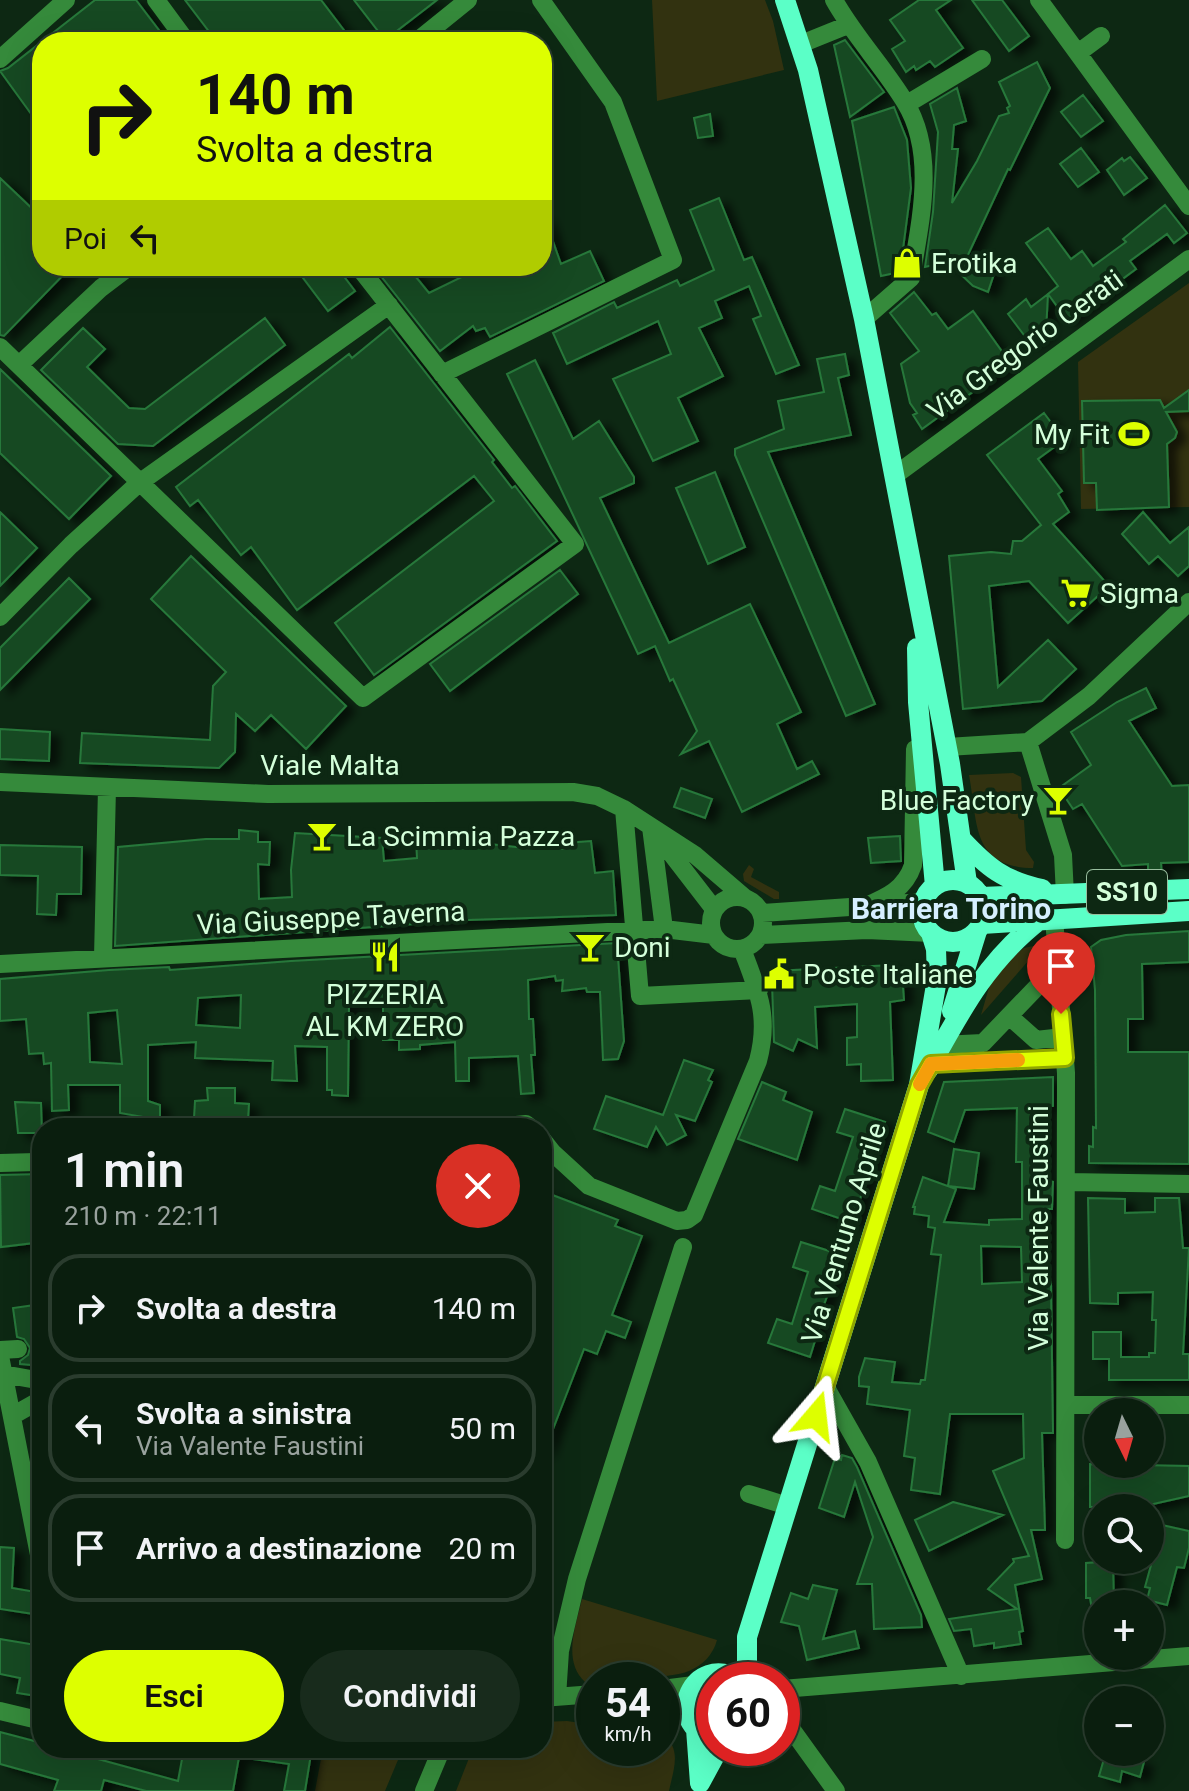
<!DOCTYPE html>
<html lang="it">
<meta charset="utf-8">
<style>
:root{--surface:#0a1e0e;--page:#182b1c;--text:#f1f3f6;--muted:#99a29e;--line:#2a3c2e;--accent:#df0}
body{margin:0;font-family:Roboto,sans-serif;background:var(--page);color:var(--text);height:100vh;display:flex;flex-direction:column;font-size:30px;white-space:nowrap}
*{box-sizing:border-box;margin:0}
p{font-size:26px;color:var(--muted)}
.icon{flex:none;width:44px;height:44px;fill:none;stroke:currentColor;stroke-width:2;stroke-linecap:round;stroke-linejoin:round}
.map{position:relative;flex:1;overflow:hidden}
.drawer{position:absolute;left:32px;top:1118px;width:520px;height:640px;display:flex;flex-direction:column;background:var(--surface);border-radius:32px;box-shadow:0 8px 32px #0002,0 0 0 2px var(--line)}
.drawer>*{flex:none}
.top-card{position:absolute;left:32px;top:32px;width:520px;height:244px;border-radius:32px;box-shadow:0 8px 32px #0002,0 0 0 2px var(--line);background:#df0;color:#111;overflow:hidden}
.needle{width:52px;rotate:175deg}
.fabs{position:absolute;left:1084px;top:1398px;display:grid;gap:16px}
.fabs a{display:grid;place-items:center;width:80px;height:80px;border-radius:50%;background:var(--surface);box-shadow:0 8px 32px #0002,0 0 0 2px var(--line);font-size:40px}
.speed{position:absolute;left:576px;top:1662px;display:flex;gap:16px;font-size:40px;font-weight:700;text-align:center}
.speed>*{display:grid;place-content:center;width:104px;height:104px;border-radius:50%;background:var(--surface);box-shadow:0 8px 32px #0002,0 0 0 2px var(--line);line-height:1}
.speed small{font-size:20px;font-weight:400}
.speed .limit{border:12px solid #d22;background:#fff;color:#111}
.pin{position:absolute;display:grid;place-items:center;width:68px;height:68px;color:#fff;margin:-82px -34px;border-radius:50% 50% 50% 0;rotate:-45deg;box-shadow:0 0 8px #0007}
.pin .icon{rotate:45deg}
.me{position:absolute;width:88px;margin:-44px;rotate:17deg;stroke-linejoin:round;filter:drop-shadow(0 0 6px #0008)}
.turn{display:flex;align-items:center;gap:28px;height:168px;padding:0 32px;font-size:36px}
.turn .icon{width:104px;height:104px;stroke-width:2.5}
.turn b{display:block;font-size:56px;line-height:68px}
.then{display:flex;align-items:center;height:76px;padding:0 32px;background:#0003;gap:16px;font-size:30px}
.round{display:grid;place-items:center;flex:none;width:84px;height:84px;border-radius:42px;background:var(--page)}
.summary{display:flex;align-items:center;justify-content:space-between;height:136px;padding:0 32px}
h1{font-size:48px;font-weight:600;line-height:60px}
.button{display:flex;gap:16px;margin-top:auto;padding:16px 32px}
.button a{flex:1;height:92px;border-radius:48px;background:var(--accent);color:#111;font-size:32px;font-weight:600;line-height:92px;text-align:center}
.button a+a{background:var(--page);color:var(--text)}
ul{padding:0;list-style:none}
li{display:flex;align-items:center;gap:24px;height:108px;margin:0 16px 12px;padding:0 16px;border:4px solid var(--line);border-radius:32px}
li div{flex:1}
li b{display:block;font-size:30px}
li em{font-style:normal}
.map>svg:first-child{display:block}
.green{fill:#323210}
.building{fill:#184a24;stroke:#28783a;stroke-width:2;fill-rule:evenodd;filter:url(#shadow)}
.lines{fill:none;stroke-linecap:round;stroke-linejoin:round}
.minor{stroke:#358a3b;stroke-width:18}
.major{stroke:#5bffc7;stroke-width:20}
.route-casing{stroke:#90a600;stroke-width:20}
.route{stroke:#df0;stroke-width:14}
.slow{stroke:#f59e0b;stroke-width:14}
.labels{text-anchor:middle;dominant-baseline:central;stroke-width:8;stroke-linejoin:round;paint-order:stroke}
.shield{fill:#0d2813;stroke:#98be9e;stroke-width:2}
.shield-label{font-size:26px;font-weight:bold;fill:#d4ffda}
.poi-label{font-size:28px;fill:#d4ffda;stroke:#0d2813;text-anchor:start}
.street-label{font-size:28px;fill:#d4ffda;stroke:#0d2813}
.neighbourhood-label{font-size:30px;font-weight:bold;fill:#d6efff;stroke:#0d2813}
</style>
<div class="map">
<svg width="1189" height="1791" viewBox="0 0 1189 1791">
<defs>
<filter id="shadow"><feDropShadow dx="9" dy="5" stdDeviation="4" flood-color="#0009"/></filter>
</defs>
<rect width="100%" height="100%" fill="#0d2813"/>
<!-- green -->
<path class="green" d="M652,0H765L773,21L784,70L657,101Z
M1189,283V507L1081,509L1078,362Z
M1013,773L1021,777L1026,850L1034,862L1033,868C971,867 978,823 969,775Z
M749,865L754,869L751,877L779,892V899H774L744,881L743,874Z
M1043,944L981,1015L994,970L1024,948Z
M582,1599L717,1640C713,1655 703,1665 689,1671C670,1679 606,1680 585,1682C562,1661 576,1625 582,1599Z
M567,1721L594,1725V1748H662V1734C683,1748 673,1771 669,1791H456L473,1748H542V1722Z
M323,1748H403L385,1791H315Z"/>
<!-- building -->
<path class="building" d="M95,0H136L168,42H42V129L0,71L8,68Z
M185,0H321L353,42H217Z
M354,0H437L385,40Z
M919,0H951L936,10L963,48L935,67L930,61L916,70L914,66L906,72L892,49L905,41L890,20Z
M972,0H1002L1029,36L1009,51Z
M845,40L884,92L850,117L834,45Z
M1037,62L1050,88L1010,170L1008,169L967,257L965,258L995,271L988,292L973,286L951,265L959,259L925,267L933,212L938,132L930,104L957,88L966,121L954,125L952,149H958L952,203L977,161L999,116L1009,113L1007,108L1010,106L999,82Z
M1083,95L1103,121L1081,137L1061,112Z
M894,107L907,140L911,188L900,272L881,276L852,121Z
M710,114L713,136L698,138L694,118Z
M1081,148L1099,172L1078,187L1060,164Z
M1130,157L1147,178L1124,195L1107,170L1122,158L1124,161Z
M0,178L42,218V266H72L4,336L0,335Z
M719,198L744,260L752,257L799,365L776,374L753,319L761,316L749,286L715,301L722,318L699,328L723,376L678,398L698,441L653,461L613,379L671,354L658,321L567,364L553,333L614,302L617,308L677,280L680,286L714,270L690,210Z
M1165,205L1187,233L1174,243L1167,234L1130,261L1136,269L1067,320L1048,294L1058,286L1026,243L1048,228L1071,259L1082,251L1093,266L1126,242L1123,239Z
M544,216L561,264L590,251L604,281L490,337L485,328L476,331L473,326L440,351L373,266H397L401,271L407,266L429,293L484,266H542V217Z
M294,266H336L355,291L328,311Z
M914,292L932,315L936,313L948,329L973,311L1011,364L922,429L913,415L917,413L910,403L901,364L919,351L890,313Z
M1048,294L1046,332L1030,343L1008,314L1026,299L1031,307Z
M265,318L285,345L153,446L118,444L41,370L83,328L105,349L87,367L129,408L145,409Z
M390,327L494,460L492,462L512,488L515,486L557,541L374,675L335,623L494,501L474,476L297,610L251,547L241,555L198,500L190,506L176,487L349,354L352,358Z
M845,354L849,375L838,378L851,435L768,452L875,704L846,716L735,455V449L784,429L778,401L824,392L817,359Z
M535,360L573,439L599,421L634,477V483L600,498L669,643L750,604L801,712L777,724L797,769L812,761L819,774L742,812L709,741L681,754L697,731L673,679L670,681L655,646L638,654L507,374Z
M0,369L111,476L69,519L0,453Z
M1189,390V411L1166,412L1177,432L1175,438L1167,444L1169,507L1097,510L1096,483H1084L1082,401L1160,400L1164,408Z
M1044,413L1064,440L1038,459L1062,491L1058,494L1069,512L1053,524L1109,586L1068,623L1029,581L989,586L998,687L1048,640L1076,669L1042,701L963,709L949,556L991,552L1011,554L1013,541H1022L1041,525L987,455Z
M715,472L745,547L708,564L676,488Z
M0,512L37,548L0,586Z
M1143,512L1170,543L1189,527V566L1178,576L1158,556L1149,564L1122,534Z
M191,556L346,706L306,749L271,715L255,731L236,714L235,752L219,768L80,763L82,733L210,740L213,686L226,672L151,599Z
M560,570L578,594L450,691L430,664Z
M69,578L90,599L0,690V648Z
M1146,688L1156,708L1129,721L1172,786L1189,785V862L1161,863L1162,877L1148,878V864L1122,866L1082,804L1073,809L1059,788L1091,765L1071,732L1117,702Z
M0,729L50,732L49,761L0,759Z
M681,788L712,799L705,818L674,807Z
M239,830L258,832V842H270L269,865L258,864L259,899L292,897L291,870L295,833L382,838L384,861L417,858L416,840L445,839L516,847L565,849V843L591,841L595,873L613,871L616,915L468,920L115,946L118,847L206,839H239Z
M900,836L901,861L871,863L868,838Z
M0,845L82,847L81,894H57L56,915L37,914L38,876L0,875Z
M1189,931V962L1142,964L1143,1019H1128V1052H1189V1164L1089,1163V1146L1093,1147V1127L1096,1128L1095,990L1091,947L1101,940L1126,935Z
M617,943L624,1041L618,1059L603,1060L600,992H587L586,988L562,991L563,980L556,981L555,976L528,980L529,1019H533L535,1055H531L534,1093L521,1094L518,1056L469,1058V1081H456L455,1042L420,1045V1049L399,1050V1040H383V1003L349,1004L348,1096L332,1095V1090H327V1047L295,1046L297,1081L272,1080L273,1061L195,1058L196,1042L148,1045V1101L160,1105V1120L120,1113V1085H68L69,1110L52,1111L51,1063L44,1064L43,1053L29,1054L26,1019L0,1021V979L109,970L169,967L170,970L291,961ZM241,995L240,1028L196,1025L198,998ZM117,1010L122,1064L90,1062L88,1013Z
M892,965L893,974L902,973L904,1000L890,1002L893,1080L861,1081V1064L847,1065V1038L857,1037V1004L815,1007L817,1048L798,1039L793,1051L774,1042L772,983L775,982L774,971Z
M684,1060L713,1070L708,1080L712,1082L695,1121L676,1115L686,1135L667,1145L656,1127L647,1147L594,1129L606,1096L663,1115Z
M1053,1077V1106L1046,1107L1045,1181L1053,1182L1052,1209H1047L1046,1282H1051L1053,1433H1042L1045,1530H1031L1042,1579L1015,1585L1023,1631L1019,1632L1021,1644L994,1648V1643L974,1646L971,1629L954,1631L949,1619L1017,1609L988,1589L1014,1562L1013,1559L1029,1556L993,1471L1024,1458L1023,1414H950L940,1494L911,1490L915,1458L904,1456L910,1410L867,1404L869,1387L859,1386V1377L865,1358L895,1362L892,1382L920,1384L921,1380H925L941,1255L931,1254L935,1228L928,1227L929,1216L914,1214L915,1207H913L923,1177L956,1189L944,1222L989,1225V1220L1022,1219V1162H1016L1017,1108L965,1110L954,1142L928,1132L944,1082ZM981,1246L1021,1247L1022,1282L982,1284Z
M762,1082L786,1092L783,1100L812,1112L797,1160L738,1139Z
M207,1088H235V1103L249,1104L248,1120L194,1118L195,1101L208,1100Z
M15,1102L41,1103L42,1133H18Z
M845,1109L885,1122L875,1149L853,1223L812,1209L820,1186L835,1191L853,1137L837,1132Z
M954,1149L979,1153L974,1189L948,1186Z
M42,1174V1204L39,1205L42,1242L1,1247L0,1175Z
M542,1191L618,1220L615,1226L642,1236L612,1315L631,1322L625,1338L606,1331L597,1354L584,1349L543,1455Z
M1088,1198L1125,1199V1213L1155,1212V1198H1179L1183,1248H1189L1183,1354H1189V1380H1109V1359H1093V1332H1121V1357H1149V1353H1155L1156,1320H1152L1153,1292L1118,1293V1304L1090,1303Z
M801,1242L842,1255L816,1327L819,1328L810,1357L768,1343L777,1319L792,1324L808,1272L793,1267Z
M42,1304V1366L20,1364V1361L28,1355L30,1348L24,1339L17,1337L13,1308Z
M842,1455L852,1458L857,1467L921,1615L922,1627L874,1629L872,1584H857L873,1537L855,1482L844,1517L819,1508L835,1458L841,1460Z
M1090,1464L1189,1466V1496L1149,1505L1090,1507Z
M953,1502L1003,1515L929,1551L915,1520Z
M1162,1525L1189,1531V1548L1184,1568L1177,1567L1167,1605L1147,1600L1150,1588L1145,1587Z
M0,1547L14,1548L12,1588L36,1592L40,1615L0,1609Z
M1098,1560H1113L1114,1604H1091L1090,1598H1086V1563L1099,1562Z
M813,1585L837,1590L823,1639L855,1631L859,1648L807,1660L799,1626L781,1622L791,1593L808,1599Z
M0,1639L42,1646V1675L39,1674L37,1696L17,1693L20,1678L0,1674Z
M0,1732L42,1743V1748H58L178,1781L184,1748H312L305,1791H284L289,1764L239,1757L233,1791H146L104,1780L101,1791H54L58,1780L0,1764Z
M1106,1752L1144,1762L1140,1777L1122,1771L1120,1782L1099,1776Z"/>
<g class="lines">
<!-- minor -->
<path class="minor" d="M156,0L187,42
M834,0C854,36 883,66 905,102C937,154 920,222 911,278L864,319
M1039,0L1189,206
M416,42L468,0
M801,44L848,25
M1078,53L1101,36
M0,59L66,0
M907,104L982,59
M0,347L363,698L575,544L358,266
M19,365L101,288L130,266
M442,374L673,260L613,102L541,0
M894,476L1189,259
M0,617L71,545L139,483L389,305
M1028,742L1063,855L1065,895
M947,747L1028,742L1089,696L1189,602
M0,782L268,794L573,792L597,796L624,809L695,855L744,897
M624,809L640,996L759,990
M651,827L664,929
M660,839L714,909
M711 923a26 26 0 1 1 52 0a26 26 0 1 1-52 0Z
M866,906C887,897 905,889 913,865L915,749
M762,913L923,902
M1054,918L1066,1073L1065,1540
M761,935L867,930L931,933
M103,957L107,788
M0,964L664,929L714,935
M1009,1016L1036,1040L1063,1037
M941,1045L983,1043L1057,966
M931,1064L1065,1058
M488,1128L526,1124L531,1128
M542,1139L553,1153L589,1186L677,1221L687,1220L694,1215L758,1061C770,1016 758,991 742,949
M0,1163L36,1162
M1068,1182L1189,1184
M0,1350L18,1349
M0,1356L42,1570
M3,1374L42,1381
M825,1386L868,1462L961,1676
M1066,1405H1189
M12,1416L42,1399
M749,1494L788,1506
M662,1689L694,1685
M782,1689L1189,1656
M557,1697L560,1651L577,1579L683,1247
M542,1698L594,1694
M662,1699L687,1712
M0,1711L42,1721
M782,1716L836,1791
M424,1791L442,1748"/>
<!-- major -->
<path class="major" d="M785,0L808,70L864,319L950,764L967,883
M917,648L918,702L935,886
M961,839C987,867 1004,881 1042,889
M922 911a31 31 0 1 1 62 0a31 31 0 1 1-62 0Z
M981,897L1189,889
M982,924L1189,911
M952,1011L977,931
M928,1070C961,1010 987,960 1042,918
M747,1680V1637L919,1085L937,979L936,949L931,933
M696,1729L700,1783
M714,1738C661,1724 694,1651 739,1680
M700,1783L719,1748"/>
</g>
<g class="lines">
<!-- route casing -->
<g class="route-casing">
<path id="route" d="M816,1416L919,1085L931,1064L1065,1058L1061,1014"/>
</g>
<!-- route -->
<use href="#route" class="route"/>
<!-- slow -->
<path class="slow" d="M920,1084L931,1064L1018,1060"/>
</g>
<!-- icons -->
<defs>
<g id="shop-bare" transform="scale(2.4)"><path d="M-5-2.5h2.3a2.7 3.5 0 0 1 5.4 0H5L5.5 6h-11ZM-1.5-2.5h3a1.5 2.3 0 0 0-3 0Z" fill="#df0" stroke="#0d2813" stroke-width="2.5" paint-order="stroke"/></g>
<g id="stadium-bare" transform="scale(2.4)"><path d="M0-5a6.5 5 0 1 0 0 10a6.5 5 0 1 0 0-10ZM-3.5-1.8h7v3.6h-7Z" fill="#df0" stroke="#0d2813" stroke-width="2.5" paint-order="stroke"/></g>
<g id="supermarket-bare" transform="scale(2.4)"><path d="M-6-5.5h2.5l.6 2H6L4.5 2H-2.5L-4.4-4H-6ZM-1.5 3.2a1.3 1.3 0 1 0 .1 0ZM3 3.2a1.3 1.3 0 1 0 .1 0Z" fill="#df0" stroke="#0d2813" stroke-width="2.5" paint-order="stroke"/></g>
<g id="bar-bare" transform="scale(2.4)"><path d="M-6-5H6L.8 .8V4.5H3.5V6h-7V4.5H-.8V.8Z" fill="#df0" stroke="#0d2813" stroke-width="2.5" paint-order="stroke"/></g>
<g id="restaurant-bare" transform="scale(2.4)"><path d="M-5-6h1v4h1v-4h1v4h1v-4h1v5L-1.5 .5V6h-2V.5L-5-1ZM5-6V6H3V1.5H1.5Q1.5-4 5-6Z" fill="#df0" stroke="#0d2813" stroke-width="2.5" paint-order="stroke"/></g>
<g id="civic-bare" transform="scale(2.4)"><path d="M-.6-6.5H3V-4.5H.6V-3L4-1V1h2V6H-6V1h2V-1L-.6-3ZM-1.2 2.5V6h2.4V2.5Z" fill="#df0" stroke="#0d2813" stroke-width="2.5" paint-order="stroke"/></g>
</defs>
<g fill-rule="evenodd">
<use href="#shop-bare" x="907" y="263"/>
<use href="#stadium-bare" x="1134" y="434"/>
<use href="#supermarket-bare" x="1076" y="593"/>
<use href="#bar-bare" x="1058" y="800"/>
<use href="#bar-bare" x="322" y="836"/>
<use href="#bar-bare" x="590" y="947"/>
<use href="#restaurant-bare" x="385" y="957"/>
<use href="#civic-bare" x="779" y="974"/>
</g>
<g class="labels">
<!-- shield labels -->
<rect class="shield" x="1087" y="870" width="80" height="44" rx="6"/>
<g class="shield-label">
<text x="1127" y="892">SS10</text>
</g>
<!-- poi labels -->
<g class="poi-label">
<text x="931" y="263">Erotika</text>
<text x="1110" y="434" text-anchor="end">My Fit</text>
<text x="1100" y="593">Sigma</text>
<text x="1034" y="800" text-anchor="end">Blue Factory</text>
<text x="346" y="836">La Scimmia Pazza</text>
<text x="614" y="947">Doni</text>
<text x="803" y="974">Poste Italiane</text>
<text x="385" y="994" text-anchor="middle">PIZZERIA<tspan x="385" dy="32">AL KM ZERO</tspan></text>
</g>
<!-- street labels -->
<g class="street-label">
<text transform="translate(1025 345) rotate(-36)">Via Gregorio Cerati</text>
<text x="330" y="765">Viale Malta</text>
<text transform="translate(331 918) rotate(-3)">Via Giuseppe Taverna</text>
<text transform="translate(1038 1228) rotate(-90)">Via Valente Faustini</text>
<text transform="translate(844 1233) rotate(-73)">Via Ventuno Aprile</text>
</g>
<!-- neighbourhood labels -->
<g class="neighbourhood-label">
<text x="951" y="908">Barriera Torino</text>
</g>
</g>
</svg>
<div class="fabs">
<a><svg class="needle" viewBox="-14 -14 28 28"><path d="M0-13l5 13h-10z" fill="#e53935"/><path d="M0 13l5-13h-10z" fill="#99a29e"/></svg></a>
<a><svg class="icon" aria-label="search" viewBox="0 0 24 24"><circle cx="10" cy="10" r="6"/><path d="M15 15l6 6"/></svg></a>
<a>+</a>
<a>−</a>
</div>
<div class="speed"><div>54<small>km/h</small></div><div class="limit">60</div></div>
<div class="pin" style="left:1061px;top:1014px;background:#d93025"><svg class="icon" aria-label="arrive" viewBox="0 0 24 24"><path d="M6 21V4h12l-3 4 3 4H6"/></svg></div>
<svg class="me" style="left:816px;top:1416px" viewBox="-20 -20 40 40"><path d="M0-17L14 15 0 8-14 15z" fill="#df0" stroke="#fff" stroke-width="4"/></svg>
<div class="top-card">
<div class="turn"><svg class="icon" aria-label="right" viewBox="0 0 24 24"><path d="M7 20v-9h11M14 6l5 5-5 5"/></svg><div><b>140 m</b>Svolta a destra</div></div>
<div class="then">Poi<svg class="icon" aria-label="left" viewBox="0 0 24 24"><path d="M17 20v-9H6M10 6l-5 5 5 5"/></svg></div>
</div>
<section class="drawer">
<div class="summary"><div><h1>1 min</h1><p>210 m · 22:11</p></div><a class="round" style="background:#d93025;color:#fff"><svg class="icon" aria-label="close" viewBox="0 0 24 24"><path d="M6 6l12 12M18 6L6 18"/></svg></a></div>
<ul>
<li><svg class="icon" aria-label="right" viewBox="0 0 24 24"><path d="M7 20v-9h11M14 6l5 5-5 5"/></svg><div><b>Svolta a destra</b></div><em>140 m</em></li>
<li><svg class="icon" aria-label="left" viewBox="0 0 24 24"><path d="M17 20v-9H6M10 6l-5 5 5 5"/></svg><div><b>Svolta a sinistra</b><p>Via Valente Faustini</p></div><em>50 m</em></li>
<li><svg class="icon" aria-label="arrive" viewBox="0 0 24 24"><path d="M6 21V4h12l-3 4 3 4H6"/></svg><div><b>Arrivo a destinazione</b></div><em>20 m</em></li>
</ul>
<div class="button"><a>Esci</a><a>Condividi</a></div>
</section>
</div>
